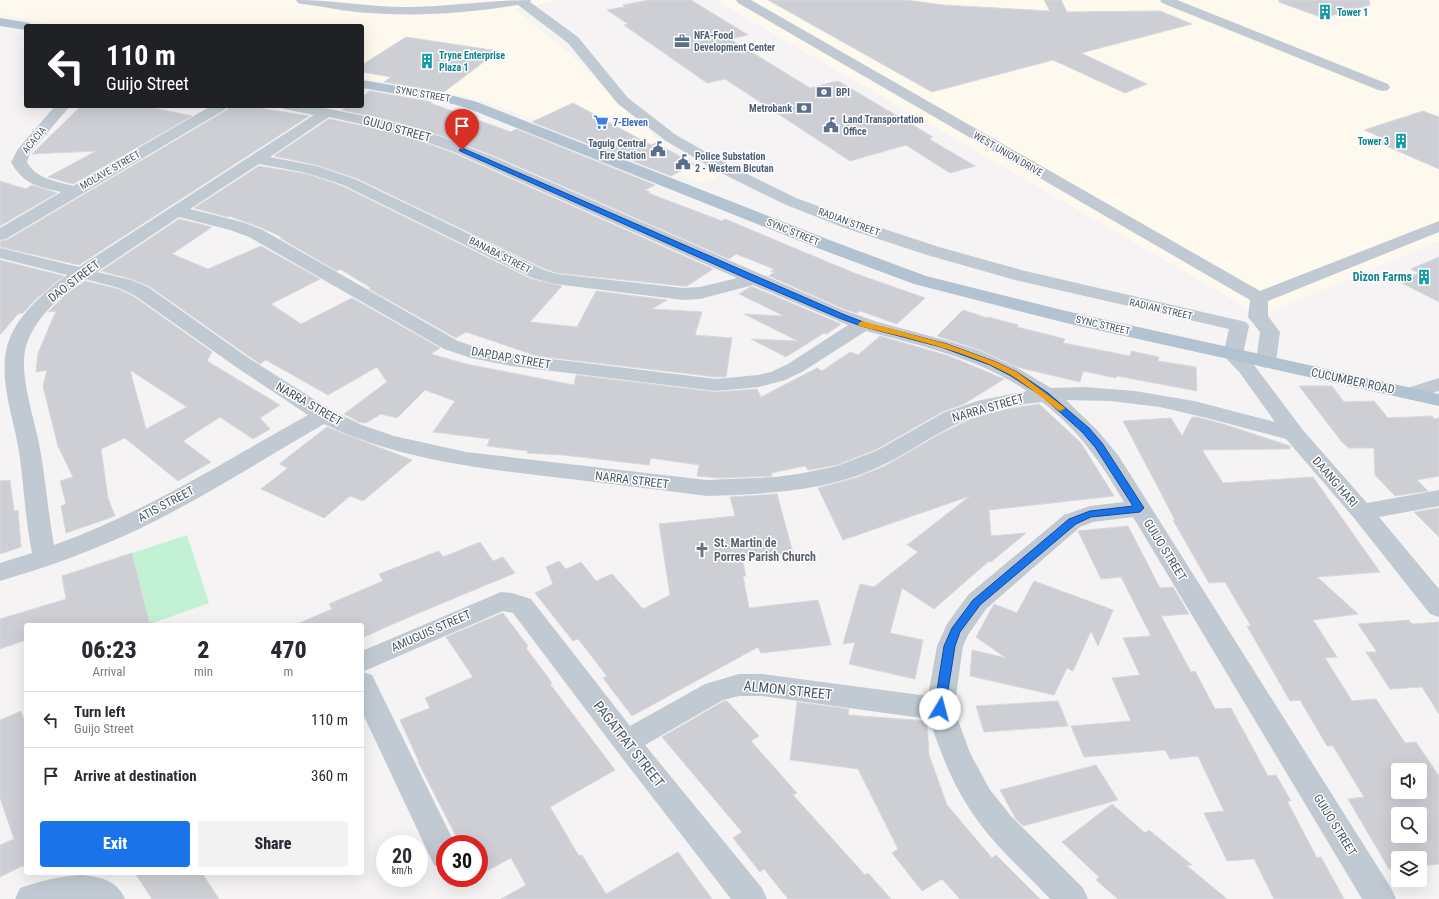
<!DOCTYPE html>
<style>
:root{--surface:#fff;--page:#f2f2f3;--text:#2b2b33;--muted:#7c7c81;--line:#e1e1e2;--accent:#1a73e8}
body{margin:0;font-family:"Roboto Condensed",sans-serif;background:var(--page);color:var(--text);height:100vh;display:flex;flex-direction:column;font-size:15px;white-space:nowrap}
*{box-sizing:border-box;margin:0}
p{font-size:13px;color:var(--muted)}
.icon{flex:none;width:22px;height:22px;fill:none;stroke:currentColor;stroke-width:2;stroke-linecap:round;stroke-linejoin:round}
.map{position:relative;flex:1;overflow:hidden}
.drawer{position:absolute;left:24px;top:623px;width:340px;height:252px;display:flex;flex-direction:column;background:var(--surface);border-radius:4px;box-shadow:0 4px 16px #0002}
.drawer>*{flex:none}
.top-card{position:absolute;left:24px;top:24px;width:340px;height:84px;border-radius:4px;box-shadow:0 4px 16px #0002;background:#202124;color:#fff;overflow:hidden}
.controls{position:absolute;left:1391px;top:763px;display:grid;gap:8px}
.controls a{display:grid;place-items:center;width:36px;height:36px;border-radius:4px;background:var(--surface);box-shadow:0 4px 16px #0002;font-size:20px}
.speed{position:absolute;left:376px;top:835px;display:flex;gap:8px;font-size:20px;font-weight:700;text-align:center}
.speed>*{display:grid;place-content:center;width:52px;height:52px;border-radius:50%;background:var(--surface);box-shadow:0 4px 16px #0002;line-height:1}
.speed small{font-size:10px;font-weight:400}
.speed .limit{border:6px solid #d22;background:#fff;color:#111}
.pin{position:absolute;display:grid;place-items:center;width:34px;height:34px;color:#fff;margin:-41px -17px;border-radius:50% 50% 50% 0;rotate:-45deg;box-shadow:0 0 4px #0007}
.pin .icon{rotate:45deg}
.me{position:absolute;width:44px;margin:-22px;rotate:8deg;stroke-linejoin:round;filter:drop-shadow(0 0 3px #0008)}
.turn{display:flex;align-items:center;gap:14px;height:84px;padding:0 16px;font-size:18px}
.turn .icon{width:52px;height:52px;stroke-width:2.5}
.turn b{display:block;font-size:28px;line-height:34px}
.eta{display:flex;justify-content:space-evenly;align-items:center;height:68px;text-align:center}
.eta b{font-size:24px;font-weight:800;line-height:28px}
.cta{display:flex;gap:8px;margin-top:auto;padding:8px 16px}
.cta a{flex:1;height:46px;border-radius:4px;background:var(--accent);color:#fff;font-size:16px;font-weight:800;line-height:46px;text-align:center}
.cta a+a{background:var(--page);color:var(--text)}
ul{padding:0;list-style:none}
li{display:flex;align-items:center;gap:12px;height:56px;padding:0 16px;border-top:1px solid var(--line)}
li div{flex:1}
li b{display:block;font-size:15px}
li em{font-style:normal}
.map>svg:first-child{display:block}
.commercial{fill:#fdf9ef}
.green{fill:#c3f1d5}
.building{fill:#cdcfd5;stroke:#d7d9de;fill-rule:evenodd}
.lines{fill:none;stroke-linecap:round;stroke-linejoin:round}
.minor{fill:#c1cad2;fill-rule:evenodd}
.major{fill:#b3c2d1;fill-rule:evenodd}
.route{fill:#1a73e8;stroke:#114b97}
.slow{fill:#f59e0b}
.labels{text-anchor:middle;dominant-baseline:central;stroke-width:3;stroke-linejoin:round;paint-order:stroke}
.far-culture-label{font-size:10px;font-weight:bold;fill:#0d838f;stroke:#fff;text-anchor:start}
.far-service-label{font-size:10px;font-weight:bold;fill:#4e5e75;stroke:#fff;text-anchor:start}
.far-street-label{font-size:10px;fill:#4a5661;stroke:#fff}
.far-shop-label{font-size:10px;font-weight:bold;fill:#366cbe;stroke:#fff;text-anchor:start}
.street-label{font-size:12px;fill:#4a5661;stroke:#fff}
.culture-label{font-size:12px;font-weight:bold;fill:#0d838f;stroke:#fff;text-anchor:end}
.worship-label{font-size:12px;font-weight:bold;fill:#5b616d;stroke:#fff;text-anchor:start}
.near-street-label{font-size:14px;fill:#4a5661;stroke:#fff}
</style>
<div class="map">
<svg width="1439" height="899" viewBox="0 0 1439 899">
<rect width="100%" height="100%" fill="#f5f3f3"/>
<!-- commercial -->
<path class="commercial" d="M0,0H561L515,9L568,52L666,147L718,177L702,183L475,98L362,78V26H61L0,15Z
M715,0H1439V241L1261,316Z"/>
<!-- green -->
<path class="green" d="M187,535L209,603L150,624L132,553Z"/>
<!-- building -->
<path class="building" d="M649,0H691L748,35L730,39L810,88L838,81L933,137L929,139L975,166L950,173L906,145L850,161L725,79L707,83L624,25L628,24L607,10L625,7L623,5Z
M768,0H906L943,5L1050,11L1044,0H1061L1067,12L1160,11L1192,24L1081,53L1147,84L1125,93L1053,60L932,92Z
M1279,0H1369L1370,5L1323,18L1279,2Z
M406,37L498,51L444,92L384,82L391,77L362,72V65Z
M370,91L432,102L430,103L511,132L516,129L655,185L645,190L650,192L648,193L722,221L725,219L854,273L925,298L897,324L860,311L856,313L844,309L769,276L774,272L771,271L774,269L736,254L729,259L499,158L445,137L389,120L342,110L348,106H362V97Z
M573,103L651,145L656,143L694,164L671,176L532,122Z
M81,106H145L192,116L73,184L48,177L96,151L32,154Z
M230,106H247L309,116L79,265L0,247V241L7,240L227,110Z
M1423,111L1439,117V169L1377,142L1385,139L1364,130Z
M329,119L401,134L451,152L713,269L687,286H683L557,273L545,269L356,178L316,165L274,156Z
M259,166L307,174L342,186L531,279L562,286L530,322L577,327L596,291L667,300L652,309L702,312L695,335L732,338L726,377H716L537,356L466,332L456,338L369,289L371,288L340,269L337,271L280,238L282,237L262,228L229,216L227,217L194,208Z
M0,181L26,189L32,185L57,193L0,226Z
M179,219L212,227L172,254L208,269L261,246L320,279L271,304L301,324L352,298L440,348L431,354L466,364L574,385L576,375L716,392L757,389L761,397L817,368L822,371L850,352L858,355L880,336L949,356L1004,379L964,404L942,412L877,449L837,465L808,470L805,466L771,473L772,476L722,478L697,476L699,465L651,458L649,465L563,455L527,453L528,451L487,446L490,439L433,432L455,401L425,390L397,418L381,414L366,423L359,422L344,414L387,382L377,367L328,395L266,360L260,364L149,286L131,279L101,271Z
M1439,257V302L1398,281L1419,273L1411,269Z
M0,260L64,276L36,299L23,313L18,314L0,335Z
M85,281L118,289L133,296L212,352L207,361L280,405L260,418L270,429L253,439L220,417L183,441L211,462L178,481L125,438L101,449L108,498L115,516L66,533L61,506L66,504L60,481L73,477L58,446L43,386L47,370L36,372L38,353L56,311L48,312L65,295ZM130,370L187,407L146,429Z
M750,287H753L841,324L827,334L824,333L786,357L751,339L798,341L744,314L784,316L739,294Z
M963,310L987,318L988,317L1018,325L1017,327L1065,339L1063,343L1130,356L1131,351L1159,357L1158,361L1196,367L1197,391L1117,376L1116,378L1083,371L1080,382L1017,367L980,350L937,336Z
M1299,386H1332L1344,402L1374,401L1388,418L1432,416L1434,419L1439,418V476L1417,480L1428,491L1395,496L1375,475L1374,448H1349L1342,442Z
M1039,404L1081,443L1114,496L989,510L991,536L1026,533L991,562L989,561L934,609L902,588L890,633L923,640L915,679L849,664L855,642L843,644L860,584L874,587L918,552L907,545L970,496L843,540L818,488L855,478L885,466L940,434L971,419L1007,409Z
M1192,417H1197L1223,424L1290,446V449L1202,450L1223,483L1313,477L1380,572L1317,577L1358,614L1313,620L1337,657L1325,658L1352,701L1376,699L1405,743L1416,742L1439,776V864L1420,866V858H1398V868L1389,869L1348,799L1364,797L1333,746H1327L1300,700L1290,701L1247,626H1251L1225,582L1209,583L1173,520H1175L1123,421L1171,418L1182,436ZM1398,770H1420V792H1398ZM1398,814H1420V836H1398Z
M327,427L412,460L363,501L350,496L324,518L261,489L288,468L279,464Z
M10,480L14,511L18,510L21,547L0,554V481Z
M777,494L793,553L742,558L746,576H743L749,608L818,600L831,645L761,653L758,647L632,716L603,678L607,676L578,639L573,641L535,593L553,584L546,567L559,561L566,569L581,562L596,581L612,574L643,609L670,595L659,524L735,516L730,497Z
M1439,508V537L1414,512Z
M1128,526L1160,588L1173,587L1189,614L1161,616L1191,672L1195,671L1215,709L1231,708L1268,776L1276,775L1291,801H1287L1317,858L1321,857L1344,899H1274L1254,859L1227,861L1204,813L1224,811L1198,756L1170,759L1165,750L1084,757L1071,726L1131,721L1112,678L1140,675L1123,638L1151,636L1121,577L1101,579L1078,531Z
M480,542L493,561L503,557L515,573L402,620L362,638V625H295L332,609L329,604L383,581L379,574L439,551L443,557Z
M132,553L150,625H26V640L0,649V619L66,599L62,576Z
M1034,581L1113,610L1098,646L1091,631L1073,671L1067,668L1054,695L970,676L972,650L1006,658L976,637L994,604L1017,613Z
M503,613L528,646L526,648L552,683L550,684L615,770L550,807L579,856L582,855L606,894L678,852L712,899H501L526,885L511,858L479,875V844H460L418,762H419L400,720L430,708L425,698L473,677L446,637Z
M1409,620L1412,624L1439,622V714L1422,687L1390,689L1366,652H1377L1358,624Z
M724,701H727L759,736L751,741L797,793L793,795L865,875L868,873L891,899H788L764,869L760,872L733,838L742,832L662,737Z
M1058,701L1068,726L984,732L976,706Z
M797,702L849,709L848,715L927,721L929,755L947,805L992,858L996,855L1040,899H960L942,879L922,891L892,853L898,849L858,769L790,760Z
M21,711L26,726V866H22L0,877V845L14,839L0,798V720Z
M1096,765L1118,800L1023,826L1016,819L1000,790Z
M1112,804L1145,833L1149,830L1192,865H1186L1227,899H1118L1096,880L1099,877L1062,842Z
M135,873H202L219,899H152Z"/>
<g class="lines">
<!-- minor -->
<path class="minor" d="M296,0C333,0 369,7 406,7C448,7 489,0 531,0L530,2L578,37L628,98L676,135L729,165L796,198L854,219L939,247L1025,271L1246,322L1249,326L1243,354L1254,365L1302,429L1367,503L1439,490V506L1379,517L1439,589V617L1430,614L1354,518L1286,439L1207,418L1160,407L1110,401L1066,400L1097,430L1118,455L1391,888L1396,899H1362L1133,517L1093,522L1080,527L986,609L968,635L963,646L954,709L970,753L990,790L1011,816L1083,888L1088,899H1050C1023,870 990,842 969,808C951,781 940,750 929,719L762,696H739L723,700L645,745L762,888L767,899H731L616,750L513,613L503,611L362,672L372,675L455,844H445V869L434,865L362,712V651L501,592L512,593L531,599L630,726L705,684L739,674H762L928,696L937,646L947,624L968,595L1064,515L1090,506L1124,502C1101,463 1079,430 1042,402C1010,405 977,413 949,428C923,441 901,458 874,469C822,492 763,494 707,496C653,489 598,482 544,476C469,467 392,457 324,424C263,459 203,498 139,529C94,550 48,567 0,581V563L32,553C25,519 24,485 19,451C14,421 2,389 5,358C8,322 41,295 67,275L0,258V248L79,267L314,115L284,109L282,106H314L389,121L445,138L498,159L843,310L878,322L948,341L980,351L1019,369L1051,388L1085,387L1135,391L1194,401L1275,422L1240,373L1223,355L1229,329L1015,280L927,255L842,227L784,204L717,171L666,141L618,104L568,43L518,5C465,14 410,17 356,12C338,10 320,6 302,4L298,3ZM329,117L401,133L452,151L737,278L700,287L683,288L557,274L544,270L355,179L316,166L270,157ZM259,164L307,173L343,185L532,278L555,284L683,300L700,299L753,285L848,325L788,364L771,372L758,375L716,379L511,354L482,349L458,341L261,229L242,222L190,209ZM179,217L230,230L249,237L444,349L471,358L511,366L716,391L759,387L785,380L802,372L866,331C922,346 978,358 1027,391L977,401L943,413L878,450L837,466L798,474L776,477L707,480L466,452L394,436L362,425L331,410L250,359L148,287L131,280L97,272ZM85,279L119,288L134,295L236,367L308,415C225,461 144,513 54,545C48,513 46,481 40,449C35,420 23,389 24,359C26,325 58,297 85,279Z
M736,0H751L1260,291L1439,221V232L1268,301V316L1280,332L1276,362L1273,366L1266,368L1259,366L1256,362L1260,332L1248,317L1250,300L738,3Z
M1160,0H1177L1388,84L1390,87L1388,90L1383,91L1378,90L1162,3Z
M55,106H70L30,153L27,162C36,179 56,181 73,186L211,106H228L226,109L6,239L0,240V228L61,192C38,187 23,184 11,162L18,149Z
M1439,378V391L1411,399L1404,397L1401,393L1404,389Z
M82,875C101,877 117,880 125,899H15L20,888C40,881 60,876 82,875Z"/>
<!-- major -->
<path class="major" d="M0,18L30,23L32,26H26V30L0,26Z
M362,80L450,95L477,102L832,241L926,276L1066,311L1439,394V406L1066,323L914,284L820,249L467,108L449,103L362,88Z"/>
</g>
<!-- route -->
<path class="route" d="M462,148L845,315L866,323L947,344L996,362L1017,372L1048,393L1089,428L1102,443L1144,508L1140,512L1091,517L1076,524L980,605L960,632L955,646L945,709L944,712L940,713L936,712L934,709L944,646L952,628L973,600L1069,519L1090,511L1133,506L1095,447L1082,432L1042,396L1011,376L990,365L941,347L861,326L839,318L752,281L460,151L459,150Z"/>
<!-- slow -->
<path class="slow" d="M862,321L947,344L996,362L1017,372L1065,408L1061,411L1058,410C1043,398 1027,385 1011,375C968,351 908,338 859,326L858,324Z"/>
<!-- icons -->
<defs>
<g id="building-bare" transform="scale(1.2)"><path d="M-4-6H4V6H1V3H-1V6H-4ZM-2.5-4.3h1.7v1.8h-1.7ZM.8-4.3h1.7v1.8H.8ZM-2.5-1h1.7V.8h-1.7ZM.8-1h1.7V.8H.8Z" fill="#0f9aa8" stroke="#fff" stroke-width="2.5" paint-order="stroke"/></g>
<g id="office-bare" transform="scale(1.2)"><path d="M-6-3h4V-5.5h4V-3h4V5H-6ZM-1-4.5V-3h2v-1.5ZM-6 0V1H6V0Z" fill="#5c6f8a" stroke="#fff" stroke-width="2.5" paint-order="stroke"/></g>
<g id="bank-bare" transform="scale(1.2)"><path d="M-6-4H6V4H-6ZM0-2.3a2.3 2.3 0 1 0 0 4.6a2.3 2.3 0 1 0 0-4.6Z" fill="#5c6f8a" stroke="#fff" stroke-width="2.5" paint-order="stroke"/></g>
<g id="supermarket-bare" transform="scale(1.2)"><path d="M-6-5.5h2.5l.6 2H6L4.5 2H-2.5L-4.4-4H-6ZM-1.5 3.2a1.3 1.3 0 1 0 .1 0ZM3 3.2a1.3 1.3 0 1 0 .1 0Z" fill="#3f7fe0" stroke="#fff" stroke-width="2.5" paint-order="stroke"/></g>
<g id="civic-bare" transform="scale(1.2)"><path d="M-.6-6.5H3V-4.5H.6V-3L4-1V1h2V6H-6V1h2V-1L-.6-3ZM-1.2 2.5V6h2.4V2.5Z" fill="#5c6f8a" stroke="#fff" stroke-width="2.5" paint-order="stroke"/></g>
<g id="church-bare" transform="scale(1.2)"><path d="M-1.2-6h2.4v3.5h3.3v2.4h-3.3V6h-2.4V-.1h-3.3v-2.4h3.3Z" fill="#6b7280" stroke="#fff" stroke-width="2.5" paint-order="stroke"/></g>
</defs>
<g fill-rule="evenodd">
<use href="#building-bare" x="1325" y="12"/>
<use href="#office-bare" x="682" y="41"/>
<use href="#building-bare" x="427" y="61"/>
<use href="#bank-bare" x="824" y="92"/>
<use href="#bank-bare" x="804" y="108"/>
<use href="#supermarket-bare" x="601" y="122"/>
<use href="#civic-bare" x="831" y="125"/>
<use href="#building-bare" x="1401" y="141"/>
<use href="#civic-bare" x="658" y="149"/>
<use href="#civic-bare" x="683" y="162"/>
<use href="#building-bare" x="1424" y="277"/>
<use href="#church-bare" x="702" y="550"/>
</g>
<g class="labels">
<!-- far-culture labels -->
<g class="far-culture-label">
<text x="1337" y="12">Tower 1</text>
<text x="439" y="55">Tryne Enterprise<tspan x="439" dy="12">Plaza 1</tspan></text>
<text x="1389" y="141" text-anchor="end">Tower 3</text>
</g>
<!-- far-service labels -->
<g class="far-service-label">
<text x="694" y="35">NFA-Food<tspan x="694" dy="12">Development Center</tspan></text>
<text x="836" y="92">BPI</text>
<text x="792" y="108" text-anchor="end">Metrobank</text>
<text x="843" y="119">Land Transportation<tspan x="843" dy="12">Office</tspan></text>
<text x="646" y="143" text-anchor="end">Taguig Central<tspan x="646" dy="12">Fire Station</tspan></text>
<text x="695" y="156">Police Substation<tspan x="695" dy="12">2 - Western Bicutan</tspan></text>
</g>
<!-- far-street labels -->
<g class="far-street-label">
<text transform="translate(423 94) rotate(10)">SYNC STREET</text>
<text transform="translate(34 140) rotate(-51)">ACACIA</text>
<text transform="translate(1008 154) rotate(30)">WEST UNION DRIVE</text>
<text transform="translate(110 170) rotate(-30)">MOLAVE STREET</text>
<text transform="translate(849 222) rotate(20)">RADIAN STREET</text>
<text transform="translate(793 232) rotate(22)">SYNC STREET</text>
<text transform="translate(500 255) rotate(27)">BANABA STREET</text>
<text transform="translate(1161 309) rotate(13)">RADIAN STREET</text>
<text transform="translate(1103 325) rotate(13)">SYNC STREET</text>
</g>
<!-- far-shop labels -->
<g class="far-shop-label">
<text x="613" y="122">7-Eleven</text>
</g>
<!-- street labels -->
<g class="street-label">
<text transform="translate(397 129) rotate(15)">GUIJO STREET</text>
<text transform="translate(74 281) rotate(-37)">DAO STREET</text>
<text transform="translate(511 358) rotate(10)">DAPDAP STREET</text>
<text transform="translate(1353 381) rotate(12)">CUCUMBER ROAD</text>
<text transform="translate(309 404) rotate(30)">NARRA STREET</text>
<text transform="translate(988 408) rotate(-16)">NARRA STREET</text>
<text transform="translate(632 480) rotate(7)">NARRA STREET</text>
<text transform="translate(1335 482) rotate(49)">DAANG HARI</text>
<text transform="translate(166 504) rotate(-28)">ATIS STREET</text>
<text transform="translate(1165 550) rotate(58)">GUIJO STREET</text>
<text transform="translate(431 631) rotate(-24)">AMUGUIS STREET</text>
<text transform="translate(1335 825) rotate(58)">GUIJO STREET</text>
</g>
<!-- culture labels -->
<g class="culture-label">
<text x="1412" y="277">Dizon Farms</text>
</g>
<!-- worship labels -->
<g class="worship-label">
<text x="714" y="543">St. Martin de<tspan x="714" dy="14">Porres Parish Church</tspan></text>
</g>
<!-- near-street labels -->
<g class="near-street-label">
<text transform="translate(788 690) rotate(6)">ALMON STREET</text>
<text transform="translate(629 744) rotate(52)">PAGATPAT STREET</text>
</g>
</g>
</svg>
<div class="controls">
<a><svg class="icon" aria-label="sound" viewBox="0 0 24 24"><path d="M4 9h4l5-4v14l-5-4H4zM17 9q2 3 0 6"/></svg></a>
<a><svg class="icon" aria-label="search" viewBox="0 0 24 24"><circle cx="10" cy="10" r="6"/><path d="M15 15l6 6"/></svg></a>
<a><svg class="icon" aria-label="layers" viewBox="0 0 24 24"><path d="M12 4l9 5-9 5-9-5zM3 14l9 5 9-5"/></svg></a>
</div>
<div class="speed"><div>20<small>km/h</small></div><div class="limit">30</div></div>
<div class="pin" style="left:462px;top:150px;background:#d93025"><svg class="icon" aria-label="arrive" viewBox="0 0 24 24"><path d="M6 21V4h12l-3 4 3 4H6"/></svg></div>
<svg class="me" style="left:940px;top:709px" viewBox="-20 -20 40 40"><circle r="19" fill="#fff"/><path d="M0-13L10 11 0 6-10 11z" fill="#1a73e8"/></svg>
<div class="top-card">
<div class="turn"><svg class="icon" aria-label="left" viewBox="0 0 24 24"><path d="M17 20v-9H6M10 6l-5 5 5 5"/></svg><div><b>110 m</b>Guijo Street</div></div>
</div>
<section class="drawer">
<div class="eta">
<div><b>06:23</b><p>Arrival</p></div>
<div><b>2</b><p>min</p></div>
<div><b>470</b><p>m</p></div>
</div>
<ul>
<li><svg class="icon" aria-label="left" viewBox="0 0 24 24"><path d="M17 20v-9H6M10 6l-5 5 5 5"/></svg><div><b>Turn left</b><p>Guijo Street</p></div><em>110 m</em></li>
<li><svg class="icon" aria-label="arrive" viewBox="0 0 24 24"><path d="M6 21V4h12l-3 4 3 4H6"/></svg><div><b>Arrive at destination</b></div><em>360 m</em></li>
</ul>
<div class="cta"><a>Exit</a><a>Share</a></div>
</section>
</div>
